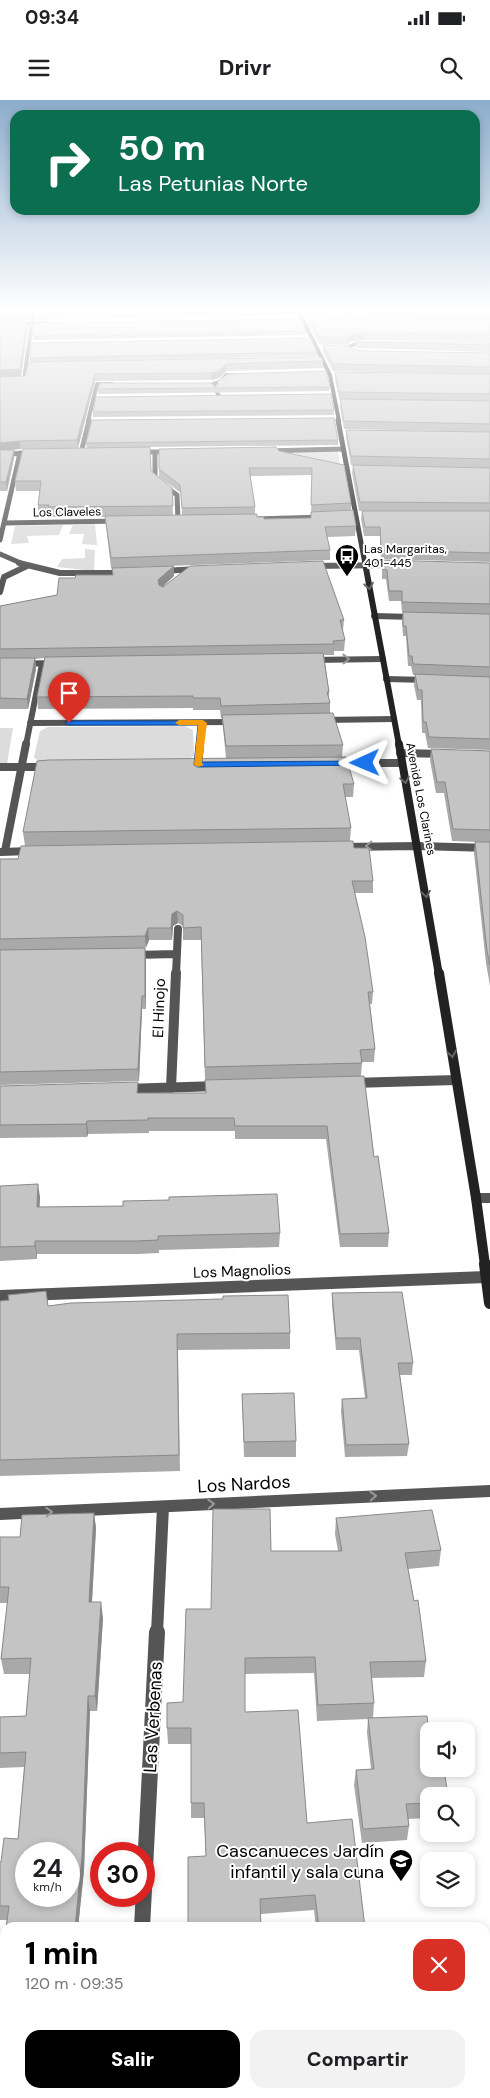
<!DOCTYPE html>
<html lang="es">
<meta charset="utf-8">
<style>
:root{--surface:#fff;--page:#f2f2f2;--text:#202124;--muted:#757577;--accent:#000}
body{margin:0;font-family:"DM Sans",sans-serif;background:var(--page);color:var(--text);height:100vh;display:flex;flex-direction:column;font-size:19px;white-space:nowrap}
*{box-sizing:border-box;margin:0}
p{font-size:16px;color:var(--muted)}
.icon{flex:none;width:28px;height:28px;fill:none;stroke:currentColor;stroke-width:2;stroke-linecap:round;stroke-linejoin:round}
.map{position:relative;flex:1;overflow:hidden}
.panel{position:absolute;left:0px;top:1822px;width:490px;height:176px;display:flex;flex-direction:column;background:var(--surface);border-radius:15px 15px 0 0;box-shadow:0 2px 8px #0003}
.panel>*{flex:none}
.guide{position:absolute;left:10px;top:10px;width:470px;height:105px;border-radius:15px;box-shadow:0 2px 8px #0003;background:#0b6e4f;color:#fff;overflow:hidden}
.controls{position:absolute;left:420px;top:1622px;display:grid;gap:10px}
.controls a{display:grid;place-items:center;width:55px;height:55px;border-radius:10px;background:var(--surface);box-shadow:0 2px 8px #0003;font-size:25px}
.speed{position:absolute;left:15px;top:1742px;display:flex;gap:10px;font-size:25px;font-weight:700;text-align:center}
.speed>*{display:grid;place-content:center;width:65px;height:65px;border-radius:50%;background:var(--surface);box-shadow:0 2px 8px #0003;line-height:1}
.speed small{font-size:12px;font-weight:400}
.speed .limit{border:8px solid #d22;background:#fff;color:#111}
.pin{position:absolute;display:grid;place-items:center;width:42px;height:42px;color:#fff;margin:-51px -21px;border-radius:50% 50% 50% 0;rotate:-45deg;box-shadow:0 0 5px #0007}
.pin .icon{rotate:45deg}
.me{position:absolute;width:55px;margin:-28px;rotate:269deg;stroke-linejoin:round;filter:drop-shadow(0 0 4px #0008)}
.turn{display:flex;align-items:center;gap:18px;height:105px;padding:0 25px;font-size:22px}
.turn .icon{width:65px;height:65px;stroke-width:2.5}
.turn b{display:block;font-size:35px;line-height:42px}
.round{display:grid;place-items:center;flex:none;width:52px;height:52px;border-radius:15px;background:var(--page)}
.head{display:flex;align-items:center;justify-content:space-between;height:85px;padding:0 25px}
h1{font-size:30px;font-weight:800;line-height:38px;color:var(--accent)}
.button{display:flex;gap:10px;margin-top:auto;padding:10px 25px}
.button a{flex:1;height:58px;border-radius:15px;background:var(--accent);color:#fff;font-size:20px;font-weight:800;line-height:58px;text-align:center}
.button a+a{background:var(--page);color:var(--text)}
.status{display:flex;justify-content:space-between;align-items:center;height:35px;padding:0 25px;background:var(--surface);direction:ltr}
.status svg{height:14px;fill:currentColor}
header{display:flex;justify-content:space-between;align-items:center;height:65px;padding:0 25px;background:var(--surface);font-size:22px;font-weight:800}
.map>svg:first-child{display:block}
.green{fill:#dcdcdc}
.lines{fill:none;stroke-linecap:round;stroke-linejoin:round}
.minor-far6{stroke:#555;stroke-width:4}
.minor-far5{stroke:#555;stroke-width:5}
.minor-far4{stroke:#555;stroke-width:6}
.minor-far3{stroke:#555;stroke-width:8}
.minor-far2{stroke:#555;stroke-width:10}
.minor-far1{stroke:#555;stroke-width:12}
.minor{stroke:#555;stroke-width:16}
.tertiary-far3{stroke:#555;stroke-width:5}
.tertiary-far2{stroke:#555;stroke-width:6}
.tertiary-far1{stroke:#555;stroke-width:8}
.tertiary{stroke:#555;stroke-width:12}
.secondary-far5{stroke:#222;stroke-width:4}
.secondary-far4{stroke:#222;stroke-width:5}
.secondary-far3{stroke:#222;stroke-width:6}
.secondary-far2{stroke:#222;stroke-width:8}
.secondary-far1{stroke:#222;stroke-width:10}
.secondary{stroke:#222;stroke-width:12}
.wall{fill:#a9a9a9;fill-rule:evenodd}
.shaded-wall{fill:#898989}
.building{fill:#c4c4c4;stroke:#898989;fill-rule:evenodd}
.oneway{stroke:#646464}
.oneway2{stroke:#999}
.route{fill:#1a73e8;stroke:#114b97}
.slow{fill:#f59e0b}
.labels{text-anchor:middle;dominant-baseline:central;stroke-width:4;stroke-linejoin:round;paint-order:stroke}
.far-street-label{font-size:12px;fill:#000;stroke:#fff}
.far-poi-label{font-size:12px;fill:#000;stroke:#fff;text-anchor:start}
.street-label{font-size:15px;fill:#000;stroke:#fff}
.near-street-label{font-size:18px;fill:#000;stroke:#fff}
.near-poi-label{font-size:18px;fill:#000;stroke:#fff;text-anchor:end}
</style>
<div class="status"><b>09:34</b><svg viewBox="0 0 49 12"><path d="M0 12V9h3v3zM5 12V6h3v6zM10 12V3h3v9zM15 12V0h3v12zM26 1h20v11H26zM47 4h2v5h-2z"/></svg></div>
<header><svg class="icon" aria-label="menu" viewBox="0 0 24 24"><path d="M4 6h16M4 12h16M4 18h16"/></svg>Drivr<svg class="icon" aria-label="search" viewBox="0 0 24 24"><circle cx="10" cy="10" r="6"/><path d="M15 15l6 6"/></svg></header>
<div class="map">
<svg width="490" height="1998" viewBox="0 0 490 1998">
<rect width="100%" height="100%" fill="#fff"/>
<!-- green -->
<path class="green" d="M338,352L340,364L292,353Z
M95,424L97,445L82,444L84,434H69L73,425Z
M63,425L59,435L27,436L29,443L11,444L15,426Z
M85,449L95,450L94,471L57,467L62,459L85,458Z
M185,626L193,630L194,656L187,660L39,662L34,657L40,631L48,627Z
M0,628H13L7,664H0Z"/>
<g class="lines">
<!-- minor-far6 -->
<path class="minor-far6" d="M449,208L453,221
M0,224L46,223
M357,253L349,250L348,247L356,244H369
M0,281L24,280L34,208
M219,296L213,284L221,281L226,275H240
M88,321L97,284H112"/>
<!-- minor-far5 -->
<path class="minor-far5" d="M266,351L343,349
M138,352H171
M155,352V379L177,395L178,420
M81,353L89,320
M0,354L34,353
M251,419L324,417
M5,423L119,421
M0,440L20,353"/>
<!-- minor-far4 -->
<path class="minor-far4" d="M0,492L4,477L27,466
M374,516L414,517
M311,560L383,559
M0,564L56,563
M386,579L428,580
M322,620L394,619
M30,623L235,622
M26,645L42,564
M200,645L203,623"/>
<!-- minor-far3 -->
<path class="minor-far3" d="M400,653L444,654
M336,663H402
M198,665L200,644
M0,667H49
M5,751L26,644
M133,855L177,854
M176,875L178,829"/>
<!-- minor-far2 -->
<path class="minor-far2" d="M352,983L456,980
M171,988L176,873
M125,989L218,986
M476,1098H490"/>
<!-- minor-far1 -->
<path class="minor-far1" d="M0,1196L486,1177
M157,1533L163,1407"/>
<!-- minor -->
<path class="minor" d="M142,1828L157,1532
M134,1994V1998"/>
<!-- tertiary-far3 -->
<path class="tertiary-far3" d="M0,454L23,464"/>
<!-- tertiary-far2 -->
<path class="tertiary-far2" d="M19,463L60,473H124
M311,466L394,465
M161,471L199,469"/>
<!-- tertiary-far1 -->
<path class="tertiary-far1" d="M341,747L418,746L490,748
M0,752L32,751"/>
<!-- tertiary -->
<path class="tertiary" d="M0,1414L490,1391"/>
<!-- secondary-far5 -->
<path class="secondary-far5" d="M297,208L330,275L339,321"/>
<!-- secondary-far4 -->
<path class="secondary-far4" d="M338,320L365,464"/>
<!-- secondary-far3 -->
<path class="secondary-far3" d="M365,463L399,645"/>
<!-- secondary-far2 -->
<path class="secondary-far2" d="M399,644L439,875"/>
<!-- secondary-far1 -->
<path class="secondary-far1" d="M439,873L476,1098L485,1165"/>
<!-- secondary -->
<path class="secondary" d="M485,1164L490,1203"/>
</g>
<!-- wall -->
<path class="wall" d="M0,208H30L29,220L0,221L28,227L21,276H25L29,262L323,261V268L226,271L219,278L212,280L95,281L78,348H87L86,343L338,340V345L150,347L151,371L172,388L173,415H182L181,393L159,377V349L279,351L344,365L351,403V410L356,426L355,436L327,437L330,450V460L111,468L105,417H49V415H38V405L40,391H16L15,381L46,349H20L10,350L14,358L7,391H0ZM312,375L311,418L264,419L257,417L255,414V407L250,376Z
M301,208H448L449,211L448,218L305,215Z
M452,208H490V218H456Z
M297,209L296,215L36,220V213Z
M309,216L490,219V241L365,240L351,241L346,245L319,244L308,223Z
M306,231V235L33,240V236Z
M356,242H490V252L356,248Z
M323,245L357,250L371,251L490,253V274L333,271L323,252Z
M317,252V256L30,262V258Z
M335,272L490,274V332L344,329L340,307V299H339L335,279Z
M215,287H330L329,291L98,294V289Z
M334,310V315L210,316L93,317V312Z
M346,330L490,332V368L351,365L346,337Z
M353,365L490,368V462L381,459L380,436H364L361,419L362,411H359L352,373Z
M382,460L490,463V514L402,512L401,501H389L386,479H382Z
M174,466V476L162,487L344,520L343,530H342L345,540L344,551H334V555H324L329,592V598L330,603V613L343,645L342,657L354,684L353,697H345L351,728L350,741L25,746L23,732L226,658L222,618H221L220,610H193V608L38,609L37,597L45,558L35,559L36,569L28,609H0V506L57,495L75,478L113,475L112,468Z
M403,512L490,514V650L428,648L425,633H422L421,600H417L414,585L415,575H413L411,566H408L406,536H403L402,522Z
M431,649L490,651V886L486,863L474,753L475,742H479L452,741L444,693H436L430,660Z
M354,748L373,781V793H355L373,892L372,904H370L375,949L374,962H362L361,976L205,980L201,840H183V826L178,823L173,826L172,840H149L145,848L146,909H142L139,981L0,985V759Z
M364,976L374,1057L389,1133L388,1147H340L326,1039H235V1031H149V1033L88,1034L87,1037L0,1038V986L138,993H206Z
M0,1086L40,1097L39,1107L280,1133L279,1147L159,1150V1153L138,1154H37V1159L0,1161Z
M332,1193L413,1263L412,1275H400L409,1344L407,1356L345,1357L341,1311L342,1299L365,1298L359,1250H336L332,1205Z
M0,1201L290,1233V1249L178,1250L180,1371L0,1376Z
M242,1294L296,1341V1357H244Z
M94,1413L96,1428L92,1502L103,1518L97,1611H90L84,1770L78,1828H6L7,1820H0V1762H1L18,1739L24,1667L0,1668V1617L26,1616L30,1574H4L1,1559L8,1503H0V1437H20Z
M336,1418L441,1450L439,1466L408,1469L426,1561L424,1577L372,1578L374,1603L373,1618L429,1696V1718L408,1719L409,1726L407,1740L362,1743L354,1685L356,1670L371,1669L367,1633L368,1619L317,1621L314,1573L245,1574V1612L365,1828H316L314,1810L261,1814L206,1756L204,1718H191V1644H168L167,1628L183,1602L211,1509L271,1451H338L335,1434Z
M259,1994V1998H179Z
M332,1994H475L476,1998H333Z"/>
<!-- shaded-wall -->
<path class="shaded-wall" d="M29,208H30L29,220L28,213Z
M27,221L28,227L21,276L0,278V270Z
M365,233V240L351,241L346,245L347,238L351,235Z
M226,264V271L219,278L212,280V273Z
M95,274V281L78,348L77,340Z
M20,341V349L0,351V343Z
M14,350V358L7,391L6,382Z
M174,466V476L159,490L158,480Z
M35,558L36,569L28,609L27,599Z
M177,811L178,823L173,826L172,840L171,828L172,814Z
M148,828L149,840L146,848L145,836Z
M145,848L146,860V909L145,896Z
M142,896V909L139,981L138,969Z
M87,1021L88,1034L87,1037L86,1024Z
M38,1084L40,1097L39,1120L37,1107Z
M35,1141L37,1154V1159L35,1146Z
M94,1413L96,1428L91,1518L89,1502Z
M101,1502L103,1518L97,1611L95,1596Z
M88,1596L90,1611L84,1770L78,1828H75Z
M73,1994H76V1998H72Z"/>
<!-- building -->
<path class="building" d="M0,208H29L28,213L0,214Z
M36,208H296L297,209L36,213Z
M304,208H448L449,211L305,209Z
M455,208H490V212L456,211Z
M309,216L490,219V234L365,233L351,235L347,238L319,237Z
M300,219L306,231L33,236L35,223Z
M0,221H27L20,269L0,270Z
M310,238L317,252L30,258L32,243Z
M356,242H490V245Z
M323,245L347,246L357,250L371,251L490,253V267L333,264Z
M321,257L323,261L226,264L219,271L212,273L95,274L77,340L20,341L0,343V277L25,276L29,262Z
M326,271L330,287L98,289L100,283H211L215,287L218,285V281L228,274Z
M335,272L490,274V294L339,292Z
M331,294L334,310L93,312L96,297Z
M340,299L490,301V324L344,321Z
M334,318L338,340L86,343L92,320Z
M346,330L490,332V359L351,356Z
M150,347L151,371L172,388L173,406L48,407L49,405H38L41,381H15L23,349Z
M276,347L279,351L344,365L351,403L311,405L312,368H249L255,407L182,408L180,385L159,369V349Z
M0,350H14L6,382H0Z
M353,365L490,368V403L360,402Z
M353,410L356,426L325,427L330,450L111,458L105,416L257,414V417H264V419L311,418V412Z
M362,411H490V453L381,450L380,427H365Z
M382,460L490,463V504L402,502V491H389L387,470L382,469Z
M323,461L344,520H340L345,540L333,541L334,544L0,549V506L57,495L59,478H75L76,475H113L112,468L174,466L158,480L159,485L163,487L190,466Z
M403,512L490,514V567L413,564L412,556H409L406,526H403Z
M323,553L329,592H327L330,603L221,606L220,598H193V596L37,597L45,557Z
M0,558H35L27,599L0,598Z
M415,574L490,577V639L429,637L426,622H423L422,590H418Z
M333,613L343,645L226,646L222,615Z
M431,649L490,651V730L453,729L445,682H437Z
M346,657L354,684H343L351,728L23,732L37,661L49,660Z
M353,741L354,748H369L373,781H352L365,837L373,892H368L375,949L360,950L362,963L205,967L201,827L183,828V815L177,811L172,814L171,828H148L145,836L0,839V759H18L21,746Z
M475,742H490V865L487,851Z
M145,848V896H142L138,969L0,972V850Z
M364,976L374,1057L378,1056L389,1133L340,1134L327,1026H235L234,1018H148V1020L87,1021L86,1024L0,1025V986L138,982L137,993H206L205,980Z
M38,1084L37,1107L123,1106V1101L169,1100V1097L277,1094L280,1133L158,1136V1140L137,1141H35V1146L0,1147V1086Z
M46,1191L48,1206L71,1203L223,1199V1196L288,1195L290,1233L177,1234L179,1355L0,1360V1201L9,1200L8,1195Z
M402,1192L413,1263H398L409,1344L346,1345L342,1299L367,1298L360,1238H336L332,1193Z
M294,1293L296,1341L244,1342L242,1294Z
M213,1409H270L271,1451H342L336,1418L432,1410L441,1450L405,1453L414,1501L418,1500L426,1561L370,1562L374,1603L318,1605L315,1557L245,1558V1612L298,1610L307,1723L352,1719L365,1828H319L315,1795L260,1799L261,1828H188V1757L206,1756L204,1703H191V1628H167V1603L183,1602L186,1509H211Z
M94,1413L89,1502H101L95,1596H88L82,1756L75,1828H6L9,1806H0V1762H1L4,1738L18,1739L26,1652L0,1653V1617L26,1616L31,1558L1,1559L9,1487H0V1437H20L22,1415ZM26,1754H69V1796H26Z
M427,1616L429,1631V1669H444L448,1696H429V1703L406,1704L409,1726L363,1729L356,1670L374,1669L368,1618Z
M5,1831V1994H73L72,1998H0V1866Z
M179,1994H256V1998H179Z
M335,1994H475L476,1998H335Z"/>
<!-- one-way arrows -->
<defs><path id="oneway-chevron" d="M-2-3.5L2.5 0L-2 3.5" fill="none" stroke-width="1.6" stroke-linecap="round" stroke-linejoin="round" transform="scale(1.25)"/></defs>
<g class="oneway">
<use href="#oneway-chevron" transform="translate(369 486) rotate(79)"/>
<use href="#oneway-chevron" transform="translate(405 680) rotate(79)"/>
<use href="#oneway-chevron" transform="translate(426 794) rotate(81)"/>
<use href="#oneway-chevron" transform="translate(452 954) rotate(81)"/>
</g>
<g class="oneway2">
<use href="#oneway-chevron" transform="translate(346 559) rotate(-1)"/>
<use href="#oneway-chevron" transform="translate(369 746) rotate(179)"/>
<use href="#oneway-chevron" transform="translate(373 1396) rotate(-3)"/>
<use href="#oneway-chevron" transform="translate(211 1404) rotate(-3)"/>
<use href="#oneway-chevron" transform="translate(49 1412) rotate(-3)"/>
</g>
<!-- sky -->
<linearGradient id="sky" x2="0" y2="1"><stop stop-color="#8cadcc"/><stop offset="0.43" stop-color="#fff"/><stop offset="1" stop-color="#fff" stop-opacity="0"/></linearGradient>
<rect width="490" height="488" fill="url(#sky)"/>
<!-- route -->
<path class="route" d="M66,621H205L202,662L365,661L369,663L365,665L198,667L194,665L198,625H69L66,624Z"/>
<!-- slow -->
<path class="slow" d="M203,620L207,623L202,663L204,665L198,667L194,665L198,625H179L175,623L179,620Z"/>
<!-- icons -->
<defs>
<g id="bus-pin" transform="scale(1.25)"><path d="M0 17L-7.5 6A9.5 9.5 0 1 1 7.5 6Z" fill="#000" stroke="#fff"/><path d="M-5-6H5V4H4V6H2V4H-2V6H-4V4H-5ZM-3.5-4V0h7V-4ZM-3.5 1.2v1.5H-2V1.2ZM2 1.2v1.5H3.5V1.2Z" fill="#fff"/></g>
<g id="school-pin" transform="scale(1.25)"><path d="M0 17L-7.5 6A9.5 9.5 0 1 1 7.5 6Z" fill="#000" stroke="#fff"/><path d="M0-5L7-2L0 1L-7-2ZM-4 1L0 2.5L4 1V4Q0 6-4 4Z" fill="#fff"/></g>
</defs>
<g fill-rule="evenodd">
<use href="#bus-pin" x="347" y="456"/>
<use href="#school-pin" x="401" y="1761"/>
</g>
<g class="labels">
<!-- far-street labels -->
<g class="far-street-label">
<text transform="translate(67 412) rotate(-1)">Los Claveles</text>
<text transform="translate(421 699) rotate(79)">Avenida Los Clarines</text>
</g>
<!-- far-poi labels -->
<g class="far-poi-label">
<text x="364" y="449">Las Margaritas,<tspan x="364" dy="14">401-445</tspan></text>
</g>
<!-- street labels -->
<g class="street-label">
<text transform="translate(159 908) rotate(-88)">El Hinojo</text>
<text transform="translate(242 1171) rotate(-2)">Los Magnolios</text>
</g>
<!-- near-street labels -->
<g class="near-street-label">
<text transform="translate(244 1384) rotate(-3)">Los Nardos</text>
<text transform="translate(153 1617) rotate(-87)">Las Verbenas</text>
</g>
<!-- near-poi labels -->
<g class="near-poi-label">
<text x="384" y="1751">Cascanueces Jardín<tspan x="384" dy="21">infantil y sala cuna</tspan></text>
</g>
</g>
</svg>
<div class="controls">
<a><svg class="icon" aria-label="sound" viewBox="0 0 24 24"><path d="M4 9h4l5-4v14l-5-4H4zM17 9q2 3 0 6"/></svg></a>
<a><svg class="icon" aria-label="search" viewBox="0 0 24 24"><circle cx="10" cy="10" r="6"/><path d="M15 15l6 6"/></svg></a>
<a><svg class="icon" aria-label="layers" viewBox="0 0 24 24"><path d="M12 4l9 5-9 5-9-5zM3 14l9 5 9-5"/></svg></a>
</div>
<div class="speed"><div>24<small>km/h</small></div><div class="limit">30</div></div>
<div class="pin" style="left:69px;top:623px;background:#d93025"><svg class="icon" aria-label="arrive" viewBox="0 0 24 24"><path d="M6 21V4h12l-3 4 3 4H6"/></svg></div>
<svg class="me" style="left:365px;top:663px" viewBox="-20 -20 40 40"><path d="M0-17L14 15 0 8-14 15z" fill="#1a73e8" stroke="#fff" stroke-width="4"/></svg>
<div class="guide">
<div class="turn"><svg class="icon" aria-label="right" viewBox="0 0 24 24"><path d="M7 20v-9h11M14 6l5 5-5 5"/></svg><div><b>50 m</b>Las Petunias Norte</div></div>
</div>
<section class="panel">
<div class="head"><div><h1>1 min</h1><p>120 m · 09:35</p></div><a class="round" style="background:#d93025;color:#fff"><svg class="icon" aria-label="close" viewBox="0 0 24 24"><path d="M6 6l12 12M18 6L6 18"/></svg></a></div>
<div class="button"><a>Salir</a><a>Compartir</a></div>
</section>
</div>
